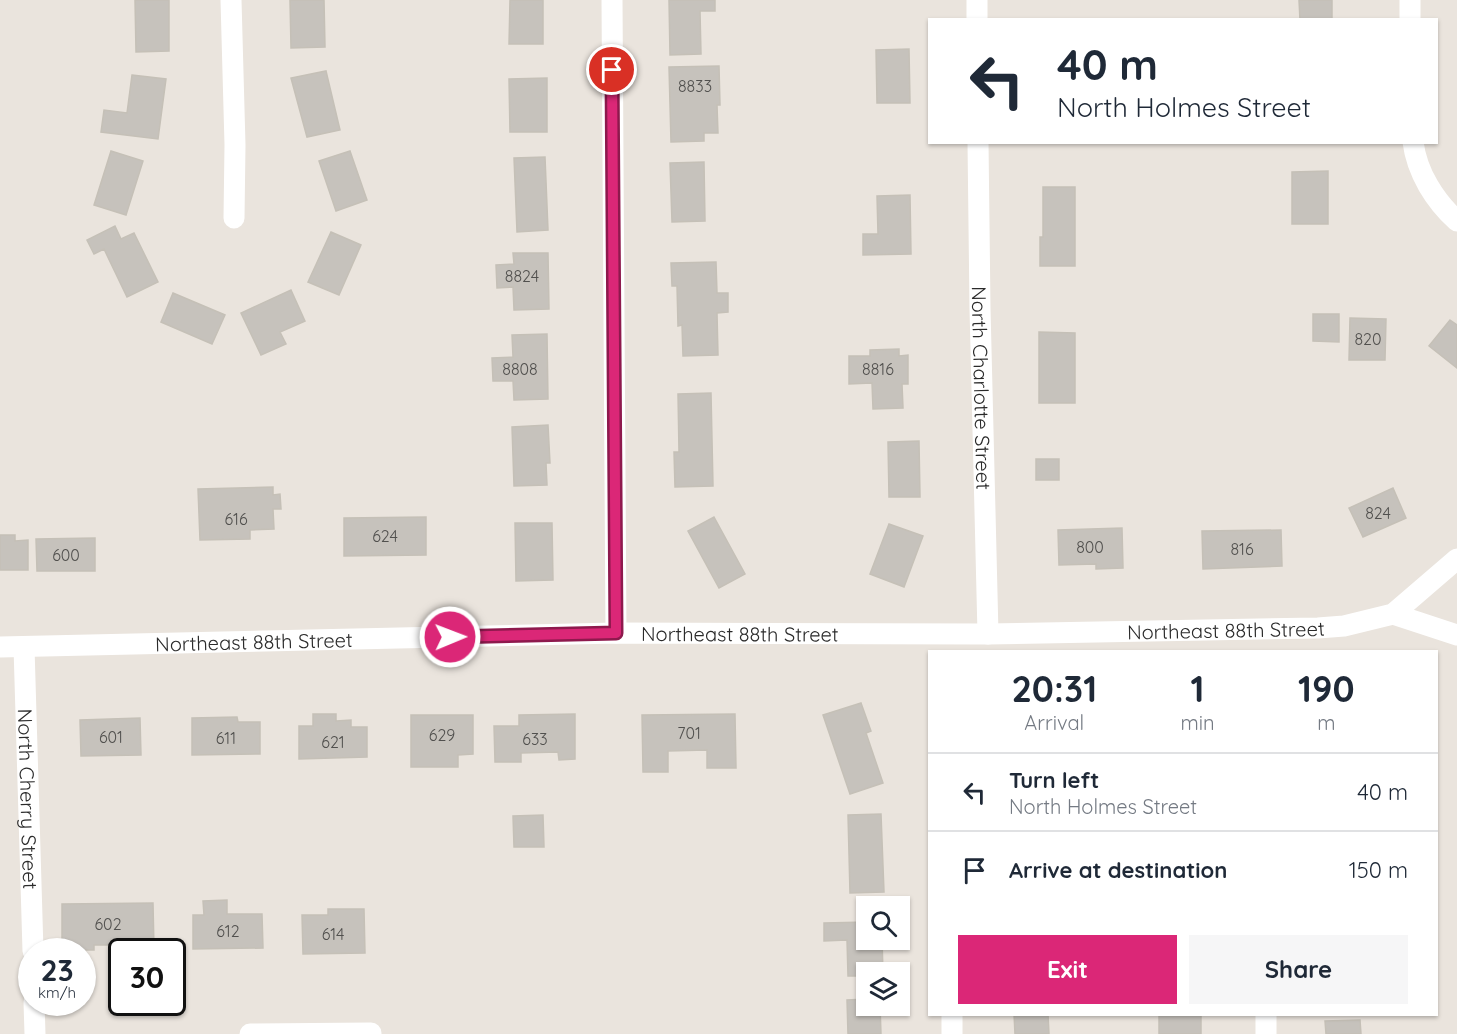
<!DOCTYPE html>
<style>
:root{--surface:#fff;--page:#f6f6f7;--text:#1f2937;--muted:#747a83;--line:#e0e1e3;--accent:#db2777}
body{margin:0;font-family:Quicksand,sans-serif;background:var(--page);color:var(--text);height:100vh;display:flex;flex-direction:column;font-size:22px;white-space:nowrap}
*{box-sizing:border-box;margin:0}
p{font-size:20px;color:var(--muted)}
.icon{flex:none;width:33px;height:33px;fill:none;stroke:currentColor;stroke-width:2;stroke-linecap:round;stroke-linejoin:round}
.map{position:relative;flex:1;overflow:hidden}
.side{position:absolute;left:928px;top:650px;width:510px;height:366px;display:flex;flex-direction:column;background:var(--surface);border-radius:0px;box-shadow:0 2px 4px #0004}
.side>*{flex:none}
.hud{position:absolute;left:928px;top:18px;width:510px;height:126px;border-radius:0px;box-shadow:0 2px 4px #0004;background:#fff;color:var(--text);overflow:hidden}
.tools{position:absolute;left:856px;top:896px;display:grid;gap:12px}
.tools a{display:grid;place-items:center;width:54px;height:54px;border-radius:0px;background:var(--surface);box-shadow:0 2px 4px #0004;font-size:30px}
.speed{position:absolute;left:18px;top:938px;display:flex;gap:12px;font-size:30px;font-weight:700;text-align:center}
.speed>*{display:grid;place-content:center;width:78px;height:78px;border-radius:50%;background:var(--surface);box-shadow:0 2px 4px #0004;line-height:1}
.speed small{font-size:15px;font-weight:400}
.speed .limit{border:3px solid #111;border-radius:9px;background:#fff;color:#111}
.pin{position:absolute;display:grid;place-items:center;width:51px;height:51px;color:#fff;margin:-26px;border:3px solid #fff;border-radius:50%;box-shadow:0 2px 6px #0007}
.me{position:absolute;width:66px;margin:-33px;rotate:89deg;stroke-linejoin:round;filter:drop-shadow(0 0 4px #0008)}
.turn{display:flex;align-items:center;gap:21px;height:126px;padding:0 30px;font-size:27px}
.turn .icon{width:78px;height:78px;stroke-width:2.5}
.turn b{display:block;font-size:42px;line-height:51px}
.eta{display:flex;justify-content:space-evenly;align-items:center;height:102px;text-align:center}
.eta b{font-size:36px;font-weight:700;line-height:42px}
.primary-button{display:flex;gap:12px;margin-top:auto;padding:12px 30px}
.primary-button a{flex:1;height:69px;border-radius:0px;background:var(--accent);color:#fff;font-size:24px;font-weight:700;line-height:69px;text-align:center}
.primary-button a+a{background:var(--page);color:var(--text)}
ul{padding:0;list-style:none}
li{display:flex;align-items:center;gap:18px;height:78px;padding:0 30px;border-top:2px solid var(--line)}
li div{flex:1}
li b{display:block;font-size:22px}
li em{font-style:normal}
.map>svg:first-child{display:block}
.building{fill:#c6c2bc;stroke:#c5c0b7;stroke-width:1.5}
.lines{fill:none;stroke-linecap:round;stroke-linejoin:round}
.street{stroke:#fff;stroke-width:21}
.route-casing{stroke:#8e194d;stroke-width:15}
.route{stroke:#db2777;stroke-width:10}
.labels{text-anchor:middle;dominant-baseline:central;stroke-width:6;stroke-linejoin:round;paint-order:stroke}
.number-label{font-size:16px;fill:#51504e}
.street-label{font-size:20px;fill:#2a2a2a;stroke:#fff}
</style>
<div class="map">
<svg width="1457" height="1034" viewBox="0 0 1457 1034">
<rect width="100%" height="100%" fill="#eae4dd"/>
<!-- building -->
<path class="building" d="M135,0H169V51L136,52Z
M290,0H324L325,47L291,48Z
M510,0H543V44H509Z
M669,0H715V11H700L701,54L670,55Z
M1299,0H1332V20H1300Z
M909,49L910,103H877L876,50Z
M719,66L720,105H717L718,133H704V141L671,142L669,67Z
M326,71L340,130L307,137L291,78Z
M132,75L166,79L158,139L101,132L104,110L127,113Z
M547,78V132H510L509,79Z
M111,151L143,161L126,215L94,205Z
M350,151L367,200L336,211L319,161Z
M545,157L548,230L517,232L514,158Z
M704,162L705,221L672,222L670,163Z
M1328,171V224H1292V172Z
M1043,187H1075V266H1040V237H1043Z
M910,195L911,254L863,255V234H878L877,196Z
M115,226L121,239L134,233L158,282L127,297L104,249L94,254L87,240Z
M331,232L361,245L339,295L308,282Z
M513,253H548L549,309L514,310L513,287L497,288L496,265L514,264Z
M716,262L717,293H728V312L717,313L718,355L683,356L682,325L678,326L677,286H672L671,263Z
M291,290L305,321L280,332L286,344L261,355L241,313Z
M173,293L225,315L212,344L161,322Z
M1313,314H1339V342L1313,341Z
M1350,318L1386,319L1385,360H1349Z
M1450,320L1457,325V368L1429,346Z
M1039,332L1075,333V403H1039Z
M547,334L548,399L514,400L513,381H493L492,358L513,357L512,335Z
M899,349V356L908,355V384H902L903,408L873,409L872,383L849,384V356H870V350Z
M711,393L713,486L675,487L674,452H679L678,394Z
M548,425L550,463H546L547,485L514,486L512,427Z
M919,441L920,497H889L888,442Z
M1036,459H1059V480H1036Z
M273,487V495L280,494L281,509H273L274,529L250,530V539L200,540L198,489Z
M1393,488L1406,518L1363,537L1349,508Z
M426,517V555L344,556V518Z
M714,517L745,574L719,588L688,531Z
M515,523H552L553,580L516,581Z
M889,524L923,536L904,587L870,574Z
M1122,528L1123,568L1096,569V564L1059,565L1058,530Z
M1281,530L1282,566L1203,569L1202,531Z
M0,535H15V541L28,540V570H0Z
M95,538V571H37L36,539Z
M861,703L871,731L866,733L883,783L850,794L823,715Z
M313,714H336V721L351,720V727H367V757L299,759V726H313Z
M575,714V759L559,760L558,752L521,753V762H495L494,726H519V715Z
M735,714L736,768H707V750L668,751V772H643L642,715Z
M411,715H473V754L458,755V767H411Z
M237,717L238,722H260V754L192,755V718Z
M140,718L141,755L81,756L80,720Z
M881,814L884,892L850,893L848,815Z
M543,815L544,847H514L513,816Z
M227,900V914H262L263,948L193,949V915H204L203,901Z
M153,903L154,949L120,950V945H94V950H62V904Z
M328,909H364L365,953L303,954L302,915H328Z
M867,922V939H882L883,972H867V976H848L847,940L824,941V923Z
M867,999V1005H880L881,1034H848L847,1000Z
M1014,1014H1048L1049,1034H1015Z
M1159,1014H1201V1034H1159Z
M1360,1020L1361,1034H1326L1325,1021Z"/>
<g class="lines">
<!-- street -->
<g class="street">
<path d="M231,0L235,145L234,218"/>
<path d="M612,0L616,633"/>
<path d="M977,0V20"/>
<path d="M1410,0V20"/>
<path id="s1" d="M978,142L980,308L988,634"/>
<path d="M1413,142C1417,173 1435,201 1457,221"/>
<path d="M1393,614L1457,635"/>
<path id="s2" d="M0,647L616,633L988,634L1318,628L1344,626L1393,614L1457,559"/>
<path id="s3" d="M24,647L33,951"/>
<path d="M34,1002L35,1034"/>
<path d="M952,1014V1034"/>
<path d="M1266,1014V1034"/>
<path d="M250,1034L371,1033"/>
</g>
</g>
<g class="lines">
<!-- route casing -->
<g class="route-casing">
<path id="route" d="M450,637L616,633L612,70"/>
</g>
<!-- route -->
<use href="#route" class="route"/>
</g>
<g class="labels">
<!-- number labels -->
<g class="number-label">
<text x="695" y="86">8833</text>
<text x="522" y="276">8824</text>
<text x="1368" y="339">820</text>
<text x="520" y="369">8808</text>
<text x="878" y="369">8816</text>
<text x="1378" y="513">824</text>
<text x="236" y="519">616</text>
<text x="385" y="536">624</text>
<text x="1090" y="547">800</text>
<text x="1242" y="549">816</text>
<text x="66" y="555">600</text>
<text x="689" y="733">701</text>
<text x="442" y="735">629</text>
<text x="111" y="737">601</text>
<text x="226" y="738">611</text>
<text x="535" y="739">633</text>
<text x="333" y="742">621</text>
<text x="108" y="924">602</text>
<text x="228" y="931">612</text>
<text x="333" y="934">614</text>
</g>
<!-- street labels -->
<g class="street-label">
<text stroke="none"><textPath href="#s1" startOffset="246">North Charlotte Street</textPath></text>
<text stroke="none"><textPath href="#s2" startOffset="1226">Northeast 88th Street</textPath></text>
<text stroke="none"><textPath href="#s2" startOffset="740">Northeast 88th Street</textPath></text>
<text stroke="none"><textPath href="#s2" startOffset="254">Northeast 88th Street</textPath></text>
<text stroke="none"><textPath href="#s3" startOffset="152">North Cherry Street</textPath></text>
</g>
</g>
</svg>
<div class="tools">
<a><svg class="icon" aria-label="search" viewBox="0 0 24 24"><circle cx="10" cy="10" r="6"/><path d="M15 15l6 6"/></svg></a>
<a><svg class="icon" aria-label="layers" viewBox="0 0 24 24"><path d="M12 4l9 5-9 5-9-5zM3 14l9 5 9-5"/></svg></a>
</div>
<div class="speed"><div>23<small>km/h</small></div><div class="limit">30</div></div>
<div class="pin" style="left:612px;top:70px;background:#d93025"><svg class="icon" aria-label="arrive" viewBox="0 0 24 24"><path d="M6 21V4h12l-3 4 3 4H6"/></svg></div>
<svg class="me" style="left:450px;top:637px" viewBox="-20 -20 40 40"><circle r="17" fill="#db2777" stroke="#fff" stroke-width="3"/><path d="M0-11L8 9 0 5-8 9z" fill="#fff"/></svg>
<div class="hud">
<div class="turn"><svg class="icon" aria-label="left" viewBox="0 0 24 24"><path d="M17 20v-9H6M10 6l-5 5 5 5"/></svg><div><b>40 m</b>North Holmes Street</div></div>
</div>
<section class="side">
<div class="eta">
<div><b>20:31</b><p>Arrival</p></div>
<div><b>1</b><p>min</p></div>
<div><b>190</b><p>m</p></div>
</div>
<ul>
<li><svg class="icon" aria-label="left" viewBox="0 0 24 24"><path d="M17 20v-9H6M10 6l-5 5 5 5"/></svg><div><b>Turn left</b><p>North Holmes Street</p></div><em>40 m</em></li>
<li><svg class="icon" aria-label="arrive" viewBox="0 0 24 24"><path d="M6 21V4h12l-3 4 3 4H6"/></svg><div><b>Arrive at destination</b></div><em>150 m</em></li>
</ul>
<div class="primary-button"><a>Exit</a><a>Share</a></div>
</section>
</div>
